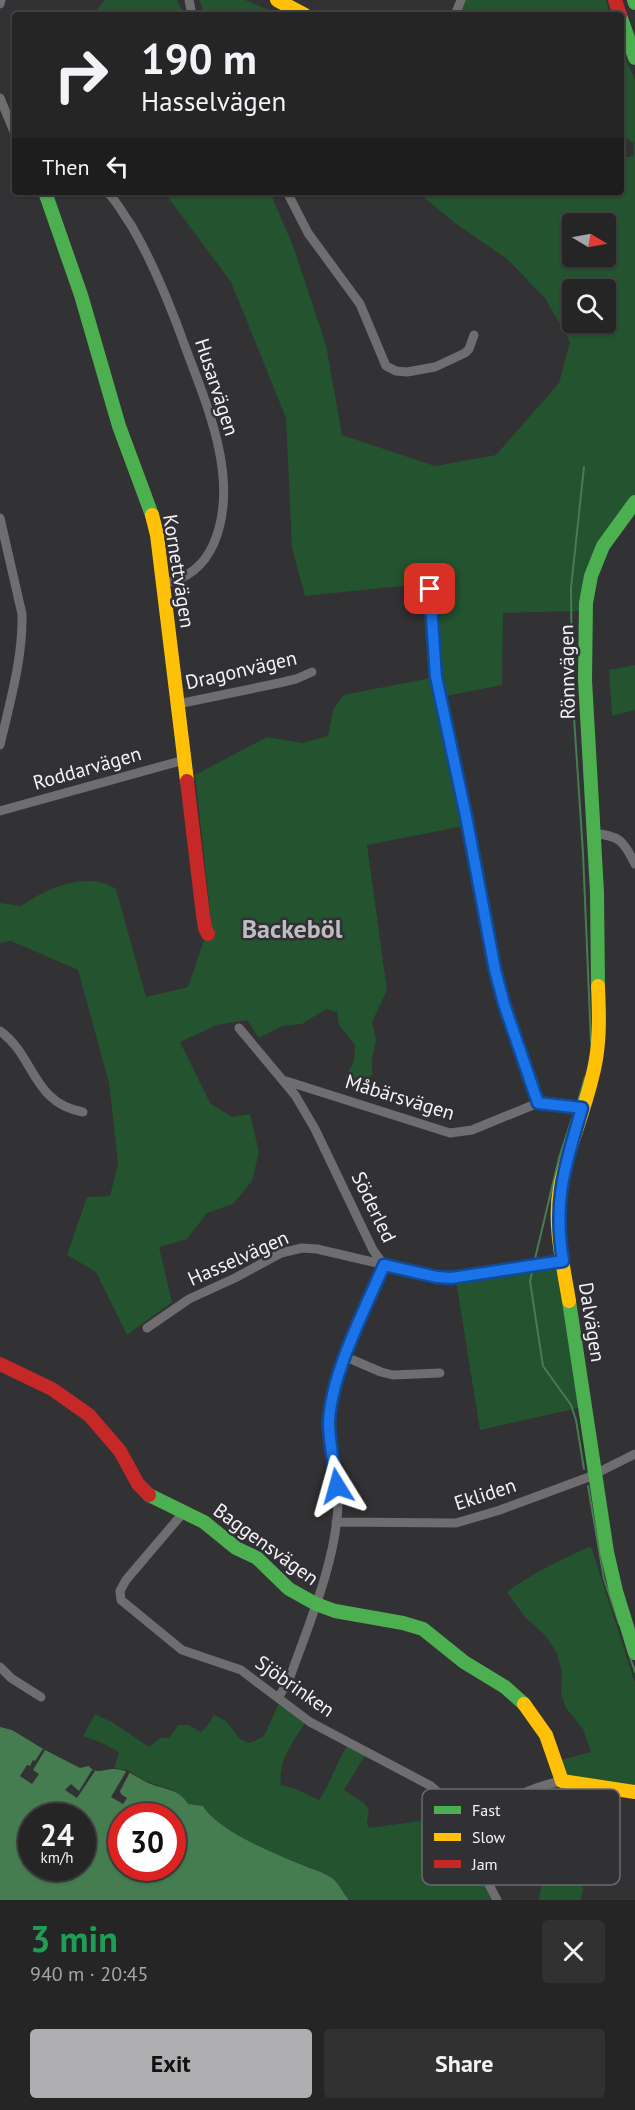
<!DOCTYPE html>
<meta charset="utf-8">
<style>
:root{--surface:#262526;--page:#323132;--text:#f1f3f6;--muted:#a4a5a7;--line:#424243;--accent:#afaeb1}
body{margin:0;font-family:"PT Sans",sans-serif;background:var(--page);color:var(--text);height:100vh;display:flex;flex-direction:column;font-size:22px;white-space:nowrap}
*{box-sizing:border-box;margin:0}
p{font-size:20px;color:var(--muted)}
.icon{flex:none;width:33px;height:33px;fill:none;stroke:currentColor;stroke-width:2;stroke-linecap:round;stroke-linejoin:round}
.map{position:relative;height:1900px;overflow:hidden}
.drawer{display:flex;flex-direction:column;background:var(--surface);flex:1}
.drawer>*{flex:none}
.top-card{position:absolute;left:12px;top:12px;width:612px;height:183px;border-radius:6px;box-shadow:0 2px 4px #0004,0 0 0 2px var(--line);background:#262526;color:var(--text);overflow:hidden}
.needle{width:39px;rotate:100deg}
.buttons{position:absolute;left:562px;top:213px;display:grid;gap:12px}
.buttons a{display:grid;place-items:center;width:54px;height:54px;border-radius:6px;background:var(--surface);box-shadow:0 2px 4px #0004,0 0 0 2px var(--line);font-size:30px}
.speed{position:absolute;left:18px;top:1803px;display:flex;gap:12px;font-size:30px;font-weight:700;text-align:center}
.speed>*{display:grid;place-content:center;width:78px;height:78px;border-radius:50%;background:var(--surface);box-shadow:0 2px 4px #0004,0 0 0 2px var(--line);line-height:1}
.speed small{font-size:15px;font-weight:400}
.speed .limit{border:9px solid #d22;background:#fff;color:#111}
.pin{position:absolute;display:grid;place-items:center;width:51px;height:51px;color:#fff;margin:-26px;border-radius:12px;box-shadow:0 3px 9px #0006}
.me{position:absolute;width:66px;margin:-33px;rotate:352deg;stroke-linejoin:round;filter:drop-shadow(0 0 4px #0008)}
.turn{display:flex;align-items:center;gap:21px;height:126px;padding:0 30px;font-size:27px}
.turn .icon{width:78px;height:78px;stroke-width:2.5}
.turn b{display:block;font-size:42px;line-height:51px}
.then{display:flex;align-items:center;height:57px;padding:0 30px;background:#0003;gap:12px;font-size:22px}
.round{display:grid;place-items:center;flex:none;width:63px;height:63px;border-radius:6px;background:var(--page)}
.overview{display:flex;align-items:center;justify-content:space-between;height:102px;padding:0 30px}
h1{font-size:36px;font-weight:600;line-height:45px;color:#1e9e55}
.primary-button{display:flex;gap:12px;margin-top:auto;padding:12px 30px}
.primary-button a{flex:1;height:69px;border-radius:6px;background:var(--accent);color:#111;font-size:24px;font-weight:600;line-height:69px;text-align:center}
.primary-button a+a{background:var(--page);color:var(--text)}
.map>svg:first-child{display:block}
.green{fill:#23532f;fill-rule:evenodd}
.water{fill:#467d50;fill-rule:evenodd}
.pier{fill:#323133}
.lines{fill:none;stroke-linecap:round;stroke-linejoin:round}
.stream{stroke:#467d50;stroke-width:2}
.street{stroke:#6e6d6f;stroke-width:9}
.fast{stroke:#4caf50;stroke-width:14}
.slow{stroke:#ffc107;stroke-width:14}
.jam{stroke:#c62828;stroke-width:14}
.route-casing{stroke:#114b97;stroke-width:15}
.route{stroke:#1a73e8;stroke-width:10}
.labels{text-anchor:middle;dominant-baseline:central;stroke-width:5;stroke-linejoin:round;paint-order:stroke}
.street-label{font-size:20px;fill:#f3f2f5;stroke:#313034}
.district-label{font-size:26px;font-weight:bold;fill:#bfbdc2;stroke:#313034}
.key{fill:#313034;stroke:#6b6a6e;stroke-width:1.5}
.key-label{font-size:16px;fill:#f3f2f5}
</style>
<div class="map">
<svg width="635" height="1900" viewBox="0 0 635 1900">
<rect width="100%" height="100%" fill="#323133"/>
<!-- green -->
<path class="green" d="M105,0H177L184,15H92Z
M199,0H245L281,15H205Z
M464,0H606L610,15H459Z
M621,48L635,80V498L604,537L581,611L503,613L502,685L446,696L440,672L432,583L305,596L292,548L286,418L231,282L164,192H270L293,246L326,345L342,435L435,466L496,455L559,383L570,342L545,298L507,259L455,223L417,192H621V158L634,156V143L621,135ZM573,224H606V256H573ZM573,290H606V322H573Z
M635,665V710L612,716L609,670Z
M431,678L464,826L367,845L387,990L372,1022L376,1039L372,1060V1075L357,1084L345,1078L354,1061L355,1045L339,1025L337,1012L326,1009L302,1024L282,1026L259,1038L247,1020L217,1025L180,1042L210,1103L232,1117L250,1114L259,1152L252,1181L233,1204L207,1213L187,1239L159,1247L172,1302L127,1335L96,1272L67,1255L87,1197L110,1196L118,1164L109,1083L78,970L11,941L0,943V903L21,906C45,888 89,870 116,889L146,997L188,987L211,920L195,775L267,737L303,743L328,736L333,710L343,695Z
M561,1265L583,1407L480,1430L456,1281Z
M591,1546L635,1683V1786L565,1774L560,1760L591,1752L583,1729L566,1708L561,1694L562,1674L557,1653L545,1635L524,1616L507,1592C534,1572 560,1560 591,1546Z
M279,1703L306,1722C293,1742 278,1760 281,1785L296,1789L319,1800C331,1783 335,1765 347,1746L366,1754L344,1790L364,1803L369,1810L367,1822L369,1828L421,1821C427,1839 428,1844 422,1863L446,1873L457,1861L468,1845L492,1900H349C343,1894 340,1884 332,1878C323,1872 312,1869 302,1865C275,1854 218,1831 203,1806L187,1804L170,1789L145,1781L127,1770L114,1768L119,1752L102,1743L83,1736L95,1714L112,1722L149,1747L160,1738H169L178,1725H189L201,1732L207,1726L214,1715L226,1721L240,1739L250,1743L264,1736Z
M559,1784L550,1816L553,1829L578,1822L573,1808L577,1785L611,1791L601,1820V1829L592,1834L578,1837L583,1891L581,1900H539L545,1862L540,1852C510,1848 521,1861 501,1870C497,1872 491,1872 486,1872L470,1829L506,1806L521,1824L533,1814L524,1799L529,1795Z"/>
<!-- water -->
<path class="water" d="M0,1727L12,1730L45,1750L80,1768L89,1766C96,1776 106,1768 115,1769C128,1770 135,1776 146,1782C160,1789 179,1788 188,1804L203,1806C218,1831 275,1854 302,1865C312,1869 323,1872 332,1878C340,1884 343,1894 349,1900H0ZM32,1816H82V1868H32ZM122,1816H172V1868H122Z"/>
<!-- pier -->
<path class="pier" d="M43,1749L45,1750L33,1770L39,1774L32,1784L20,1776L27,1765L30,1766L33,1760L35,1761Z
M92,1770L95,1771L77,1798L65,1790L71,1784L79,1791Z
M127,1770L130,1772L120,1791L121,1794L127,1798L123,1804L111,1797Z"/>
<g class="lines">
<!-- stream -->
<path class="stream" d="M584,467L571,588L572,687L583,853L591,1042
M578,1101L585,1077
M534,1263L559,1158L572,1118
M533,1268L530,1281L543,1366L571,1405L576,1420L584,1469
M588,1486L604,1579L619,1624
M630,1657L635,1672"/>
<!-- street -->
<path class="street" d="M189,0L192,15
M0,4L1,0
M455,15L461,0
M0,98L15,134
M107,192C117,201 123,214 131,225C154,264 171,307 186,349C208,408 240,481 214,543C204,566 188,579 164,583
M287,192L308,233L360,304L386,366L396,371L407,372L435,367L465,353L469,349L474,335
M0,518L22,614C23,658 10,702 0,745
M430,589L437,677L466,816L495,970L504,1004L538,1103L582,1108
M178,704L279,683L296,679L312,672
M0,811L184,760
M592,833C619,836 623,839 635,864
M239,1028L295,1095L315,1129L373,1250L384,1265C367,1304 343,1350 334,1392C325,1433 338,1461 338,1500C338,1557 308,1626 289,1680L278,1698
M0,1031C35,1056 32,1103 83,1112
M283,1080L450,1133L472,1130L538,1103
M147,1328L189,1299L235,1278L281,1253L302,1248L317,1249L437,1277L451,1278L563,1261
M346,1357L381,1372L393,1375L440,1373
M183,1513L126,1580L120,1591L121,1600L182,1650L241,1670L310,1722L431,1786L449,1802L466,1824L483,1873L497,1900
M336,1522L456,1523L500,1510L589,1477L635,1454
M0,1667L11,1678L41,1697
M466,1824C497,1807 527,1787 562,1781"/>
<!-- fast -->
<path class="fast" d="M634,0L635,3
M621,18L635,58
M45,192L81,295L119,426L152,515
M598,986L597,892L585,680L586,603L591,576L603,546L635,502
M569,1301L607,1552L616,1591L635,1653
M149,1495L204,1522L236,1548L257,1558L289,1589L316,1604L335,1611L403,1623L423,1629L464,1662L505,1687L524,1704"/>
<!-- slow -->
<path class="slow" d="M277,0L305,15
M152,515L157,535L187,781
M569,1301C563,1264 553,1224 560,1187C569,1143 589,1102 596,1059C600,1035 599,1010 598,986
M524,1704L546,1735L562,1781L635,1792"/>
<!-- jam -->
<path class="jam" d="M615,0L620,15
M187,781L202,907L205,928L208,934
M0,1364L52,1389L89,1415L120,1451L138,1484L149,1495"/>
</g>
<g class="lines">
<!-- route casing -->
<g class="route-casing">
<path id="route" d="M337,1486C334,1465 329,1443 329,1422C331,1374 365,1309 384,1265L437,1277L451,1278L563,1261C553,1199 565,1166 582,1108L538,1103L504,1004L495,970L466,816L436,677L430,589"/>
</g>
<!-- route -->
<use href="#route" class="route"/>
</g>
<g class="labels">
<!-- street labels -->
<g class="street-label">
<text transform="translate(217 387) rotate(72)">Husarvägen</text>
<text transform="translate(179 571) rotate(81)">Kornettvägen</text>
<text transform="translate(241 670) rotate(-13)">Dragonvägen</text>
<text transform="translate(567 672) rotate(-91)">Rönnvägen</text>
<text transform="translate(87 768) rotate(-16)">Roddarvägen</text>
<text transform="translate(400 1097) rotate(17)">Måbärsvägen</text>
<text transform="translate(374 1207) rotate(64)">Söderled</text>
<text transform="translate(238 1258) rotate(-24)">Hasselvägen</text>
<text transform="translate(592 1322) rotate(81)">Dalvägen</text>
<text transform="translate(485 1494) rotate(-18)">Ekliden</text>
<text transform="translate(266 1544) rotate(36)">Baggensvägen</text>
<text transform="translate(295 1686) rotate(35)">Sjöbrinken</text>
</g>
<!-- district labels -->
<g class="district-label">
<text x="292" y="928">Backeböl</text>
</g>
</g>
<!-- legend -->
<rect x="422" y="1789" width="198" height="96" rx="9" class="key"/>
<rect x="434" y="1806" width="27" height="8" fill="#4caf50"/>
<rect x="434" y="1833" width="27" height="8" fill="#ffc107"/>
<rect x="434" y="1860" width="27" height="8" fill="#c62828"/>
<g class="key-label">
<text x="472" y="1816">Fast</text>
<text x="472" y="1843">Slow</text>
<text x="472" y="1870">Jam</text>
</g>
</svg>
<div class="buttons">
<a><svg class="needle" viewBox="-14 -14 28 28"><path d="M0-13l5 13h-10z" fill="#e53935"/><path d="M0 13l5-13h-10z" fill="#a4a5a7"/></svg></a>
<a><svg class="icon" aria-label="search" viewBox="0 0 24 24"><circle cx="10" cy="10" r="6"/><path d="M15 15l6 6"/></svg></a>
</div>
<div class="speed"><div>24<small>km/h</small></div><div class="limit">30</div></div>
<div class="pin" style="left:430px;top:589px;background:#d93025"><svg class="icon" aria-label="arrive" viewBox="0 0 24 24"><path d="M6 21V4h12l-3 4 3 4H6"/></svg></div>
<svg class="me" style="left:337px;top:1486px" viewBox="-20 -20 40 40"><path d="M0-17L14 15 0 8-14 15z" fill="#1a73e8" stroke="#fff" stroke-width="4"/></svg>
<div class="top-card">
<div class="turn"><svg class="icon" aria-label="right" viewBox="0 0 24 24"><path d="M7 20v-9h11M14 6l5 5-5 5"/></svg><div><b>190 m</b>Hasselvägen</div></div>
<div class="then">Then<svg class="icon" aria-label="left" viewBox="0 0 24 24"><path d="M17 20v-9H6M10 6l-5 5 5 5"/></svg></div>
</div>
</div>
<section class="drawer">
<div class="overview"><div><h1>3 min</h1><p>940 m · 20:45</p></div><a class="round"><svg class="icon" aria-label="close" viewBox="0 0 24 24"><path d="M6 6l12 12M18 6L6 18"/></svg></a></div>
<div class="primary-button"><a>Exit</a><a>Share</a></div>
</section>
